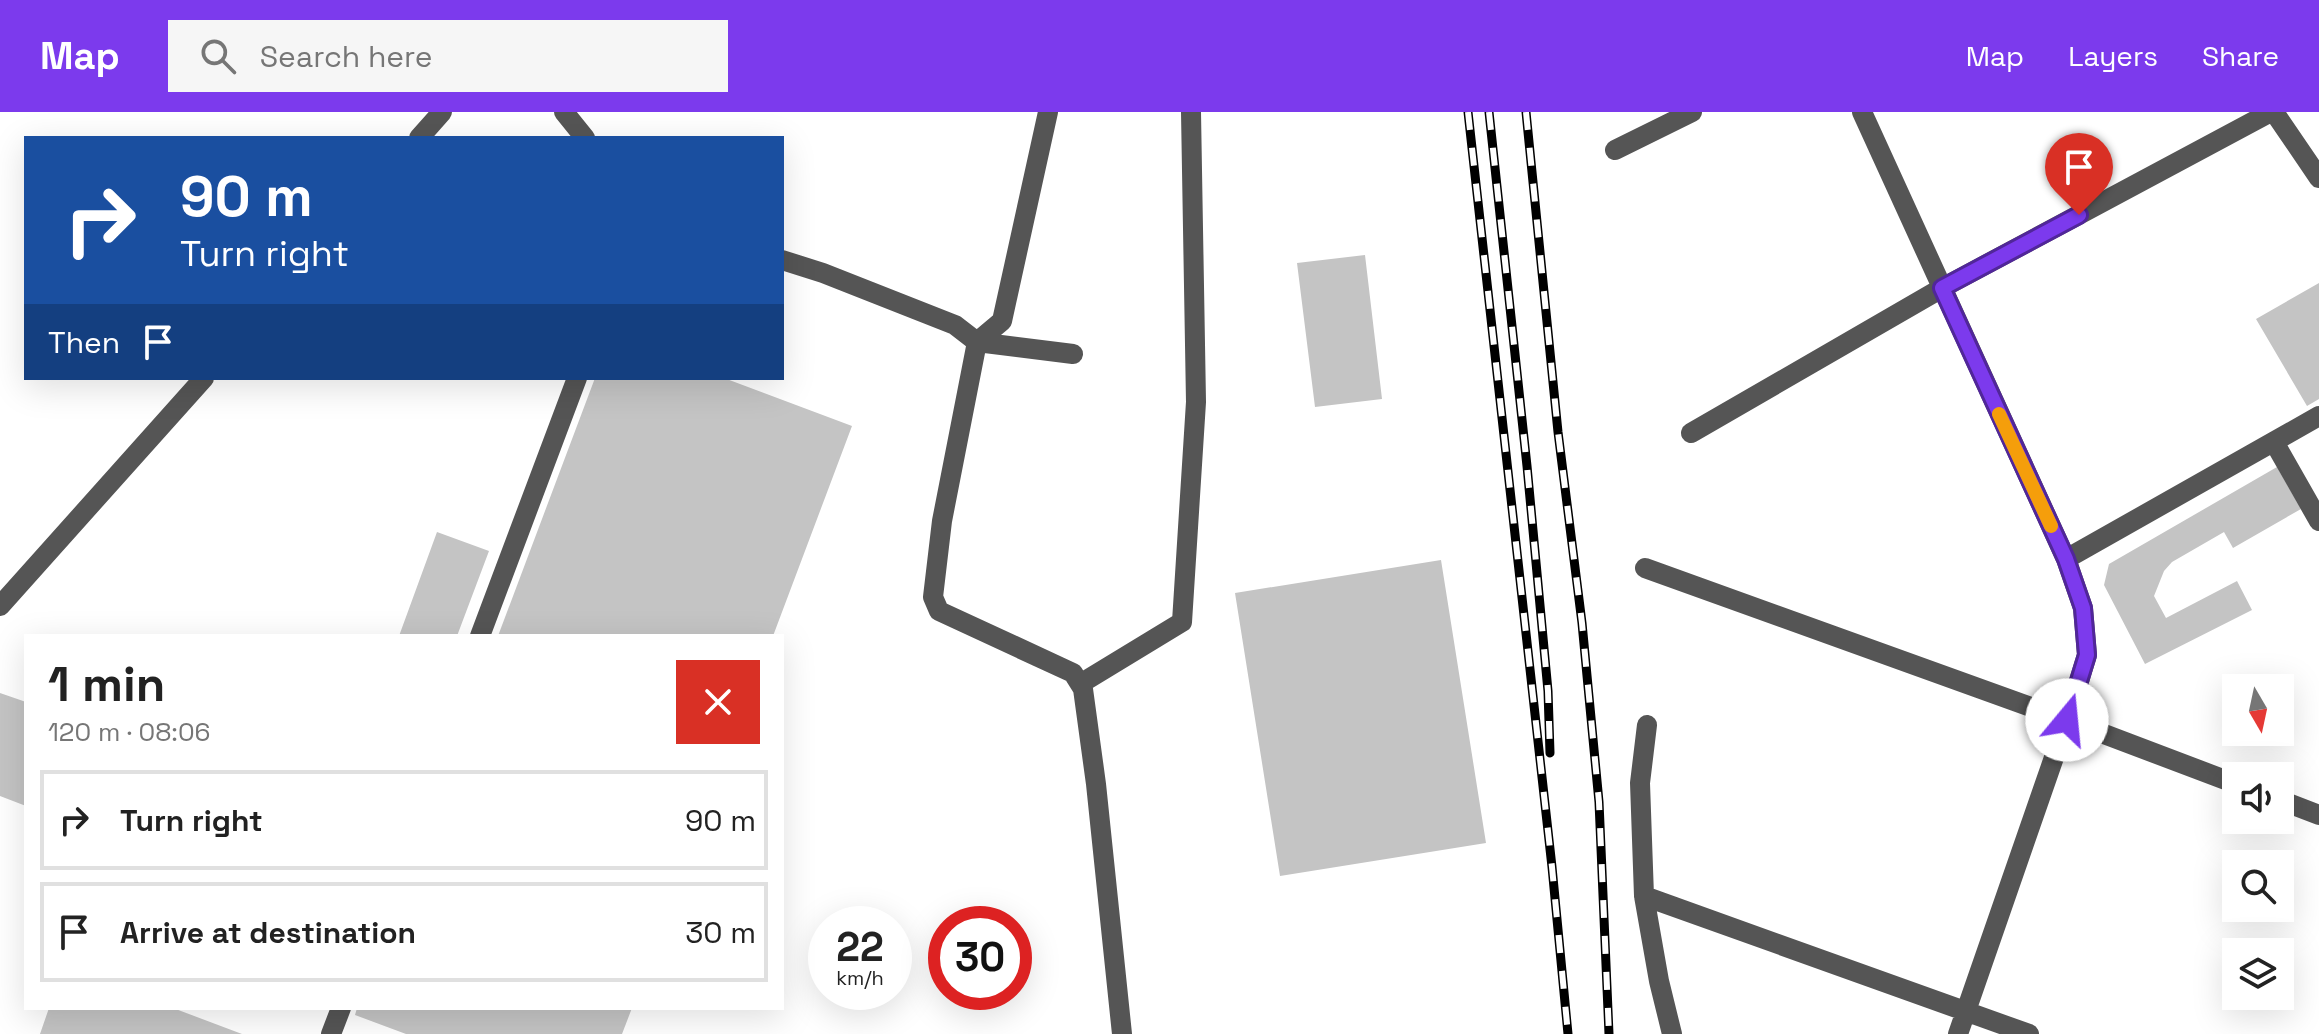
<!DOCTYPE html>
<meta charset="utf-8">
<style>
:root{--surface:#fff;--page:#f6f6f6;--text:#222;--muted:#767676;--line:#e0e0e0;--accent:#7c3aed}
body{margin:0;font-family:"Space Grotesk",sans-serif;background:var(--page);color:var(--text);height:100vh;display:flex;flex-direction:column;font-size:30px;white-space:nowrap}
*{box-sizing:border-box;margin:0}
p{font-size:26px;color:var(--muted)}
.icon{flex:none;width:44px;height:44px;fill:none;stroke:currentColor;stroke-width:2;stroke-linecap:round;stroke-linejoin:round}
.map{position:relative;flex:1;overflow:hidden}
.side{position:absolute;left:24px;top:522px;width:760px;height:376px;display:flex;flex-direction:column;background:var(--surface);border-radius:0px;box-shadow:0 8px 32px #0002}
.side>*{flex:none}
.guide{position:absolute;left:24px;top:24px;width:760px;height:244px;border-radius:0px;box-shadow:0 8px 32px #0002;background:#1a4fa0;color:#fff;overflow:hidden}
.needle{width:52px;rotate:171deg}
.tools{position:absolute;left:2222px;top:562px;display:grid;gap:16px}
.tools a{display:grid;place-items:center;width:72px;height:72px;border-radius:0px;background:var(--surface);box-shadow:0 8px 32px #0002;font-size:40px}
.speed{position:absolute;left:808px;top:794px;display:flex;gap:16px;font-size:40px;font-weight:700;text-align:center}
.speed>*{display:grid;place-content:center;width:104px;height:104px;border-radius:50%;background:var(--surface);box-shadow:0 8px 32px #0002;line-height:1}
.speed small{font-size:20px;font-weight:400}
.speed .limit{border:12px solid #d22;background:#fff;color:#111}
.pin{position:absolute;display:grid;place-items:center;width:68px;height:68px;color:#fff;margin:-82px -34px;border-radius:50% 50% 50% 0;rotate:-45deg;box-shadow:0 0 8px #0007}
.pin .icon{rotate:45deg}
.me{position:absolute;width:88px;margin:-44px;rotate:17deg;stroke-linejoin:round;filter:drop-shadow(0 0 6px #0008)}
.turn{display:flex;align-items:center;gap:28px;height:168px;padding:0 24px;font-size:36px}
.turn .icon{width:104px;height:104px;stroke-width:2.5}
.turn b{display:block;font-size:56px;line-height:68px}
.then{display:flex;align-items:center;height:76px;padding:0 24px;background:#0003;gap:16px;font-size:30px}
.round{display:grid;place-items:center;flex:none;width:84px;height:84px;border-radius:0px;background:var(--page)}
.overview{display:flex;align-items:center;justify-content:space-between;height:136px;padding:0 24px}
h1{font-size:48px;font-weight:700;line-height:60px}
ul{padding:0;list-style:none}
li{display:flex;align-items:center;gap:24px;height:100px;margin:0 16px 12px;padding:0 8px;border:4px solid var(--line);border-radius:0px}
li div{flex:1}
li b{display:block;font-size:30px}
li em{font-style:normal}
header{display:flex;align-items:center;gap:48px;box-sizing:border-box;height:112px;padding:0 40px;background:var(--accent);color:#fff}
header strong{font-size:38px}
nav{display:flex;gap:44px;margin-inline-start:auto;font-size:28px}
.search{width:560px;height:72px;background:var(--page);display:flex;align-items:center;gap:20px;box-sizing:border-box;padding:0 28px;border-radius:0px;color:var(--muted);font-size:30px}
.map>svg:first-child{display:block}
.building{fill:#c4c4c4}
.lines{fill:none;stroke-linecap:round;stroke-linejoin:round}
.minor{stroke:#555;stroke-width:20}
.rail-casing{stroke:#000;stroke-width:9}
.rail{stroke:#fff;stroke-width:6;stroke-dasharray:18;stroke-linecap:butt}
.route-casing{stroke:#51269a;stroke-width:20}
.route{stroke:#7c3aed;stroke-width:14}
.slow{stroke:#f59e0b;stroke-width:14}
</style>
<header>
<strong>Map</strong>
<div class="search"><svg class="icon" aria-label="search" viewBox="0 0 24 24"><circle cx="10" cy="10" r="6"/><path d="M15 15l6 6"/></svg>Search here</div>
<nav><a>Map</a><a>Layers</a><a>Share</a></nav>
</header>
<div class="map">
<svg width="2319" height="922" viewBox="0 0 2319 922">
<rect width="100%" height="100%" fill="#fff"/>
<!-- building -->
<path class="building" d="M1365,143L1382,287L1315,295L1297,151Z
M2319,171V287L2307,294L2256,207Z
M595,266H724L852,314L773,524H498Z
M2277,355L2301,397L2233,436L2224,420L2172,450L2164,459L2154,484L2166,506L2237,469L2252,498L2145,552L2104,473L2109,452Z
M437,420L489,439L457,524H399Z
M1441,448L1486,731L1280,764L1235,481Z
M0,581L26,590V694L0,684Z
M49,896H173L242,922H40Z
M357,896H632L622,922H406L355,903Z"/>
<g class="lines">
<!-- minor -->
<path class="minor" d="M564,0L585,26
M1862,0L2066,447L2083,496L2087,543L2067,608L1958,922
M2274,0L2319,66
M419,26L442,0
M1615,38L1692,0
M782,148L823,161L955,213L977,230L942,409L933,485L939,499L1073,561L1083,577L1096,672L1122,922
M977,230L1002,209L1048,0
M977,230L1073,242
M1691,321L1942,176L2271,0
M2274,330L2319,409
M2066,447L2319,304
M1645,456L2067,608L2236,672
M0,494L204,266
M480,524L577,266
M1080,572L1182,510L1196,290L1191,0
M1647,613L1640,671L1644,784L1659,869L1672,922
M2280,688L2319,703
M1644,784L2029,922
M331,922L341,896"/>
<!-- rail casing -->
<g class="rail-casing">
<path id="rail" d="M1468,0L1552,755L1568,922
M1489,0L1527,354L1548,579L1550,641
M1526,0L1558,320L1582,511L1599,690L1609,922"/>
</g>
<!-- rail -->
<use href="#rail" class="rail"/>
</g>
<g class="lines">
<!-- route casing -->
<g class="route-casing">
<path id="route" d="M2067,608L2087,543L2083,496L2066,447L1942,176L2079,103"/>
</g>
<!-- route -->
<use href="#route" class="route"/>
<!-- slow -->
<path class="slow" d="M1999,302L2051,414"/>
</g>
</svg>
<div class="tools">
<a><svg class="needle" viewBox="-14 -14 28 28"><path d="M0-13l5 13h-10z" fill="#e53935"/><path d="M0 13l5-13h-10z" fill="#767676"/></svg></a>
<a><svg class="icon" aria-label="sound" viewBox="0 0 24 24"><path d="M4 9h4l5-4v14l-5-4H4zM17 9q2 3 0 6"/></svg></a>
<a><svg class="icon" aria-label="search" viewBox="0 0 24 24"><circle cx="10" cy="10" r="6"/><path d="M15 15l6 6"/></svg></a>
<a><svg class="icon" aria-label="layers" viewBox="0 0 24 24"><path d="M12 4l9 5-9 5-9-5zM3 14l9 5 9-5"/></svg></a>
</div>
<div class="speed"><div>22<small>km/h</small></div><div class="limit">30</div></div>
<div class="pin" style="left:2079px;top:103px;background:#d93025"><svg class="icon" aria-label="arrive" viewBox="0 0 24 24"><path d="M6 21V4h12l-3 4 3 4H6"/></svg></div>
<svg class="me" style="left:2067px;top:608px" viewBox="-20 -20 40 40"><circle r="19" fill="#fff"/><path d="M0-13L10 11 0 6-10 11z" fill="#7c3aed"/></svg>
<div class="guide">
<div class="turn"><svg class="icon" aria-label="right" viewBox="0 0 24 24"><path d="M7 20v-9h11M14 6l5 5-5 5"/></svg><div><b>90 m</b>Turn right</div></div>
<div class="then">Then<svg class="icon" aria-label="arrive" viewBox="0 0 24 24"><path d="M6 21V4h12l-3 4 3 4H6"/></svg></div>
</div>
<section class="side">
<div class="overview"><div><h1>1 min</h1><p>120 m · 08:06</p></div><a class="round" style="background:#d93025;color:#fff"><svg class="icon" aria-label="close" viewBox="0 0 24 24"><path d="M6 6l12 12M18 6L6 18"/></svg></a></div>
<ul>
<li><svg class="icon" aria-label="right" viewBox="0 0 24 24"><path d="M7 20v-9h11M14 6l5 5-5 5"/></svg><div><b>Turn right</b></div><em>90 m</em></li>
<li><svg class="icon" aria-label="arrive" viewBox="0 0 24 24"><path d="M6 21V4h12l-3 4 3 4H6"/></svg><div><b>Arrive at destination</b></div><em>30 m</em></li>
</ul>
</section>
</div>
